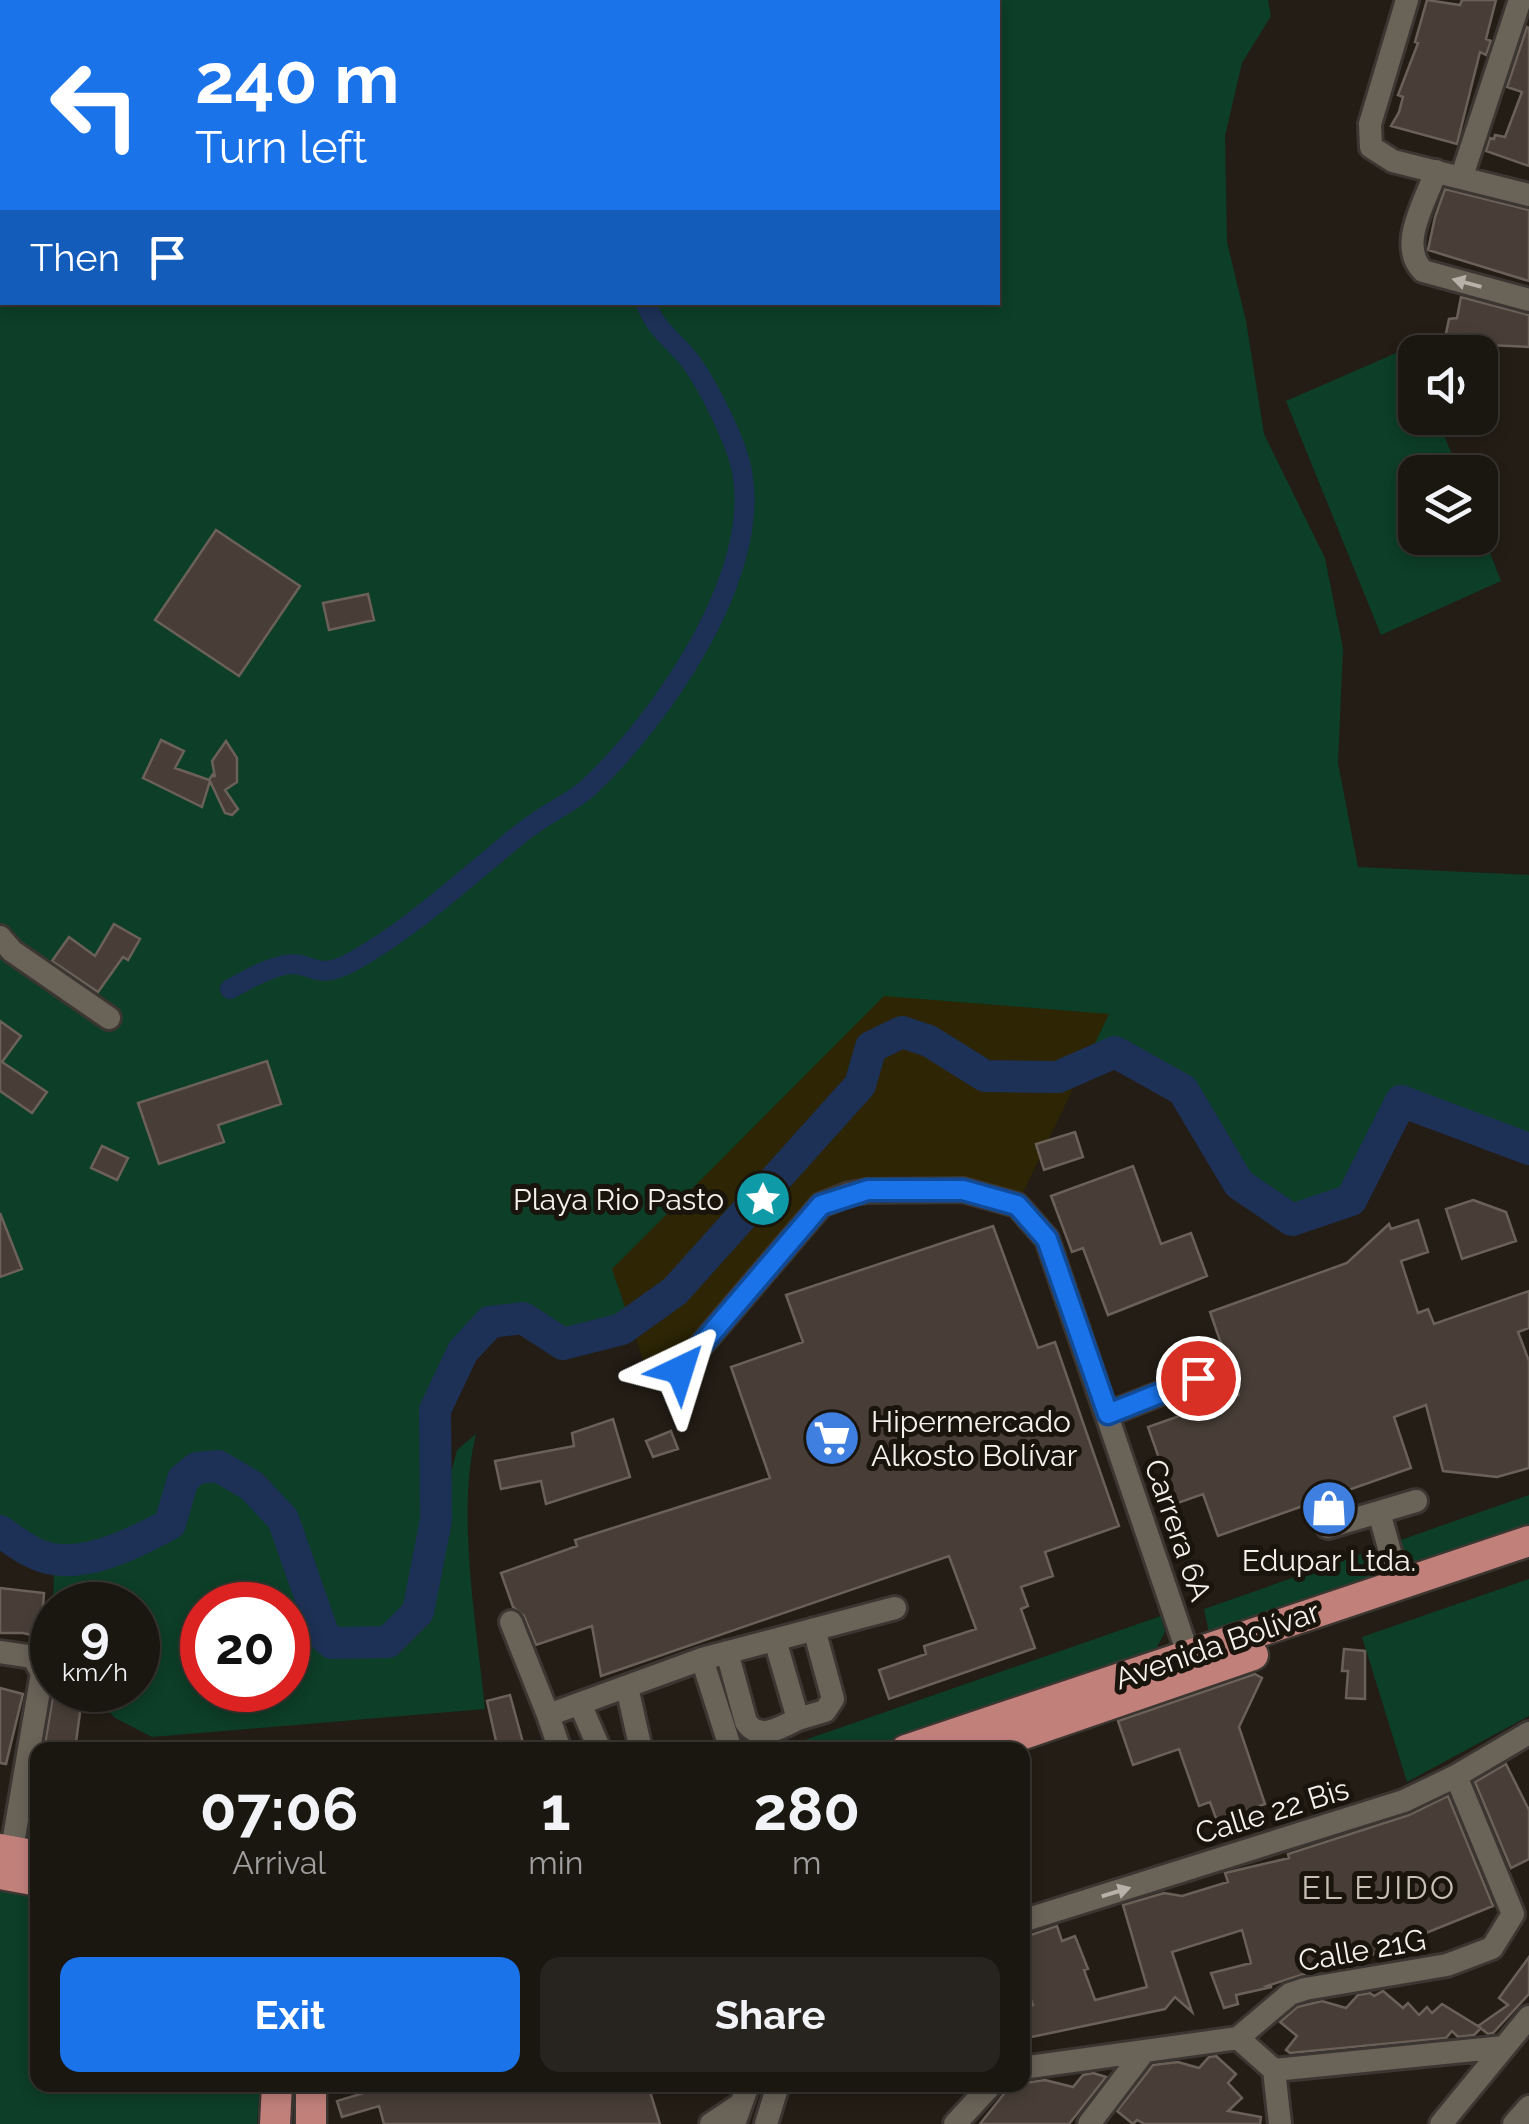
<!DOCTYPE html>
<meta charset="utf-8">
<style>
:root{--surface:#1a1610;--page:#27231e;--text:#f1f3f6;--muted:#9f9f9f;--line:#383530;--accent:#1a73e8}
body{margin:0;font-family:Raleway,sans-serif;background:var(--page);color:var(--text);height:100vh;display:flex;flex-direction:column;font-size:38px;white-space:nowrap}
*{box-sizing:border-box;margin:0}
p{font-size:32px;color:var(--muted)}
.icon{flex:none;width:55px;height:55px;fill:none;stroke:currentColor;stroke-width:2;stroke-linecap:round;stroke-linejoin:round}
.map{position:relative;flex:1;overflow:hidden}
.drawer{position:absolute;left:30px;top:1742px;width:1000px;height:350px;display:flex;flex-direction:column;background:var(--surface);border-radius:20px;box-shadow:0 5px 15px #0003,0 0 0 2px var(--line)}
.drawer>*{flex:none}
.banner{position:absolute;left:0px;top:0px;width:1000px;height:305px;box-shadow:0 5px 15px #0003,0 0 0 2px var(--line);background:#1a73e8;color:#fff;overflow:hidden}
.fabs{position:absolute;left:1398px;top:335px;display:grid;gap:20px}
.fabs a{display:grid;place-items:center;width:100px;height:100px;border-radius:20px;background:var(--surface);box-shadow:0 5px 15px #0003,0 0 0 2px var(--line);font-size:50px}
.speed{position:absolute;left:30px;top:1582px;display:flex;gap:20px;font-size:50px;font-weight:700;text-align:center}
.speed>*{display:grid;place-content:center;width:130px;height:130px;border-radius:50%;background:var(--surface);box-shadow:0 5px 15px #0003,0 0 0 2px var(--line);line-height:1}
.speed small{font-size:25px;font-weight:400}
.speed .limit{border:15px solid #d22;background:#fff;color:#111}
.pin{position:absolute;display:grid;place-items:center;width:85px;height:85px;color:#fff;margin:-42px;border:5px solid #fff;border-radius:50%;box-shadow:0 2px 10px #0007}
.me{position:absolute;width:110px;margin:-55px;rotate:41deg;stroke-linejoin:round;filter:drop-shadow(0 0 8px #0008)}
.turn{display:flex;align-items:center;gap:35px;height:210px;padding:0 30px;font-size:45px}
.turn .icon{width:130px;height:130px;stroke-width:2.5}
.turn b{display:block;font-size:70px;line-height:85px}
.then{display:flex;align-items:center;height:95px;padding:0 30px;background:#0003;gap:20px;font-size:38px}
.eta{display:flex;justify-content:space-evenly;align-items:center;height:170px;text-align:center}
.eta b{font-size:60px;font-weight:700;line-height:70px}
.button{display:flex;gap:20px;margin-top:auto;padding:20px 30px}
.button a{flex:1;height:115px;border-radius:20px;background:var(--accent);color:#fff;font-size:40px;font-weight:700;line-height:115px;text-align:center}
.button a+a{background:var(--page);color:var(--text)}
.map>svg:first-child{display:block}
.green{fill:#0d3e27;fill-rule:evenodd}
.sand{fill:#2d2504}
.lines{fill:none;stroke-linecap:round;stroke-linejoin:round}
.canal{stroke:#1d3156;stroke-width:20}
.river{stroke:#1d3156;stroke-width:32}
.building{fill:#483e37;stroke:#6b6159;stroke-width:2.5}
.minor-casing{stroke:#3b3631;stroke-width:28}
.major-casing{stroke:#3b3631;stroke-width:35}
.minor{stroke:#696358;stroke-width:22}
.major{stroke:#c2807b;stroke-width:30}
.oneway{fill:#b6b1a9}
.route-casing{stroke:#114b97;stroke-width:25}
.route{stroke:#1a73e8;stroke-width:18}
.labels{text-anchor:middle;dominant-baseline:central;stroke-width:10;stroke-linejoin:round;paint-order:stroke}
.poi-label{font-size:30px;fill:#f5f1eb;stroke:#19140c;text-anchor:end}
.street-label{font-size:30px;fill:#f5f1eb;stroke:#19140c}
.neighbourhood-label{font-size:32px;letter-spacing:2.5px;fill:#c8c0b5;stroke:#19140c}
</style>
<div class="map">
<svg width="1529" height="2124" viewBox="0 0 1529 2124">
<rect width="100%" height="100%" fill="#231d15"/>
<!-- green -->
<path class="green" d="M0,0H1268L1271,16L1242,63L1225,136L1227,242L1246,321L1264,434L1325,558L1343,648L1338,763L1358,867L1529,875V1149L1401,1101L1351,1200L1292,1220L1234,1176L1183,1090L1115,1053L1058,1077L675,1291L622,1329L566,1337L531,1312L488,1317L454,1340L426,1395L431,1518L408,1612L382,1637L329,1639L302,1570L286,1516L244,1469L212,1453L181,1472L168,1519C134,1540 81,1569 40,1551C26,1545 13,1532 0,1523ZM2,2H998V302H2Z
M1410,347L1415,360V418H1437L1459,472H1415V538H1480V527L1501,581L1381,635L1286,401Z
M476,1434C456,1514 477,1626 485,1709L152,1737L115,1718L89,1690H138V1605H53L54,1570L137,1548L175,1526L184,1486L200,1471C302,1481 280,1590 331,1647L391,1645L416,1622L430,1595L443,1503L457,1450ZM202,1605H288V1690H202Z
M1529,1495V1530L1210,1638L1204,1609Z
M1529,1579V1716L1407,1782L1362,1637Z
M1161,1616L1165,1632L1155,1651L1135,1663L863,1750H776Z
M0,1890L37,1897L38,2085H260L257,2124H0Z"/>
<!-- sand -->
<path class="sand" d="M884,996L1109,1014L1017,1205L849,1194L654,1392L612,1269Z"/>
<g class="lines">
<!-- canal -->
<path class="canal" d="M623,2L624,0
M230,989C248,980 264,969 285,965C312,960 314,982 350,963C402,935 450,892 496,854C507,845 519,834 531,826C549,812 571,803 588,788C661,720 762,575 742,471C736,441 709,387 691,362C672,337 659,335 645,302"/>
<!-- river -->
<path class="river" d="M0,1531C11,1539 22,1547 34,1553C76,1574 133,1544 170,1524L183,1479L197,1468L218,1466L252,1486L283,1519L324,1636L332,1643L388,1642L418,1612L436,1520L435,1410L463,1351L490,1322L523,1318L563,1344L622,1329L675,1291L860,1085L871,1047L902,1032L929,1041L985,1076L1058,1077L1115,1052L1183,1090L1239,1184L1292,1220L1351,1200L1401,1101L1529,1149"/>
</g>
<!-- building -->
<path class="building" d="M1427,0L1460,5L1462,0H1496L1486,39L1491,41L1486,55L1480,52L1457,144L1391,126L1399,112L1403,97L1398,95L1418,43L1415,42Z
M1527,27L1529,28V166L1486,151L1490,138L1494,139L1495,135L1505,137L1522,92L1507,87Z
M1445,189L1529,210V281L1428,250L1435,217Z
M1461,297L1529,315V347L1488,345L1487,352L1444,343L1449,319L1457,318Z
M216,530L300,586L239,676L155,620Z
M368,594L374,620L329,630L323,603Z
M161,740L184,751L175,768L209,780L213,774L215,777L212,761L226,741L237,758V782L225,790L238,809L232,815L225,813L210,781L202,807L143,778Z
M114,924L140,939L128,960L123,957L98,992L52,961L69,937L95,956Z
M0,1021L21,1036L2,1062L47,1092L32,1113L0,1091Z
M267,1061L281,1104L218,1125L224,1142L159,1164L138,1103Z
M1075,1132L1083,1157L1044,1170L1036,1144Z
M102,1146L128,1158L117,1180L91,1168Z
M1133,1166L1161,1244L1191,1233L1207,1276L1108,1315L1083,1248L1072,1252L1051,1196Z
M1473,1200L1506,1212L1516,1241L1462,1259L1446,1209Z
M0,1213L22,1269L0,1277Z
M1418,1220L1428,1252L1401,1261L1418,1313L1428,1309L1434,1324L1529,1291V1328L1518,1332L1529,1361V1468L1497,1477L1443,1471L1426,1405L1394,1417L1411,1468L1218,1536L1203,1494L1175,1504L1148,1427L1239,1395L1210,1312L1347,1263L1389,1224L1391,1229Z
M993,1226L1038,1348L1055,1342L1119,1526L1045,1552L1053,1576L1021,1587L1028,1606L1021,1609L1035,1648L889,1699L879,1670L926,1654L924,1646L976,1629L949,1556L601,1676L592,1626L536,1645L524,1616L513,1607L501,1573L577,1546L575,1540L770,1478L731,1367L803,1342L786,1295Z
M613,1419L630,1477L546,1504L541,1481L501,1489L495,1461L574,1446L572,1433Z
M671,1431L678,1449L653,1457L646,1441Z
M0,1588L44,1593L42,1621L52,1625V1640L23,1633H0Z
M1344,1649L1365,1651V1699L1346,1698L1348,1671H1342Z
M1255,1674L1262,1678L1239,1727L1265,1804L1217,1821L1210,1802L1199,1806L1179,1749L1133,1765L1118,1721Z
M0,1688L23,1694L6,1764L0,1763Z
M54,1690H83L75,1750H44Z
M510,1695L525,1750H498L487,1701Z
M1506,1764L1529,1810V1859L1511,1868L1475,1782Z
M1448,1796L1493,1906L1366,1957L1365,1954L1267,1986L1272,1987L1236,1995L1238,2004L1224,2008L1211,1973L1251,1963L1242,1930L1172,1952L1192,2012L1175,1997L1165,2009L1022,2039V2007L1033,2005L1022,1975V1938L1057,1926L1062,1941L1075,1936L1088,1969L1084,1970L1095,2000L1147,1987L1123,1905L1164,1893L1182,1896L1228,1882L1225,1873L1289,1858L1288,1854L1409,1815Z
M1529,1957V1994L1493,2033L1488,2034L1478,2026L1508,2005L1499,1998Z
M1383,1991L1403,2008L1408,2003L1419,2015L1427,2007L1432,2013L1442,2004L1481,2028L1474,2035L1458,2037L1452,2031L1446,2038L1290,2053L1286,2050L1297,2036L1280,2022L1297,2007L1322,2001L1346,2008L1358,1995L1370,1993L1374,1996Z
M1216,2056L1236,2074L1228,2083L1242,2098L1228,2111L1261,2117L1260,2124H1145L1137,2120L1133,2124L1117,2111L1153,2065L1178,2062L1199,2068L1209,2057Z
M1093,2073L1106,2077L1069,2124H980L1011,2085L1045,2080L1073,2087L1083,2075Z
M369,2085H648L660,2124H384L379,2106L342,2117L337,2101L370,2091Z"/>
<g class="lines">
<!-- minor casing -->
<g class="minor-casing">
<path id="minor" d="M193,0V2
M1407,0L1370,124L1371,147L1393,161L1529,195
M1436,171C1426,201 1397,245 1423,271L1529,300
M1462,176L1520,0
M0,937L12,951L109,1018
M680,1370L821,1205L849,1194L867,1191L963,1190L1017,1205L1047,1239L1188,1654
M1108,1414L1197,1379
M1379,1512L1416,1501
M1328,1527L1379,1512L1399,1584
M511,1622L548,1715L702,1659
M0,1652L33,1657L42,1673L9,1867
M727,1652L746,1722C759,1742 782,1727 798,1719L775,1640
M627,1687L641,1750
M580,1704L600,1750
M548,1715L560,1750
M798,1719L825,1711L833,1699L814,1629
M731,1750L702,1659L895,1608
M1456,1776L1513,1914
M1022,1921L1404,1801L1456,1776L1529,1733
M1238,2038L1274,2070L1280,2124
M1022,2068L1238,2038L1290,1994L1305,1989L1447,1965L1492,1948L1513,1914
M1274,2070L1504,2047
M711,2124L741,2104
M734,2124L748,2085
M766,2124L778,2085
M955,2124L991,2085
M1089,2124L1143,2053
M1441,2124L1529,2017
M1514,2124L1529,2107"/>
</g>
<!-- major casing -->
<g class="major-casing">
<path id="major" d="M906,1750L1529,1541
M977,1750L1253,1655
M0,1849L38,1856
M0,1874L38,1881
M275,2124L277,2085
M311,2124V2085"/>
</g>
<!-- minor -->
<use href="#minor" class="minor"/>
<!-- major -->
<use href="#major" class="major"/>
</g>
<!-- one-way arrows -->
<defs><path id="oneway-solid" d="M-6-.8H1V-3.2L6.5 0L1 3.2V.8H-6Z" transform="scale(2.5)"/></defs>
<g class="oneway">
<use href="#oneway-solid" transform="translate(1467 283) rotate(-165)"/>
<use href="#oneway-solid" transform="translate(1116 1892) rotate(-17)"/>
</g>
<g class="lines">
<!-- route casing -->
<g class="route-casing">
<path id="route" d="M680,1370L821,1205L868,1190H963L1017,1205L1047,1239L1108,1414L1198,1378"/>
</g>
<!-- route -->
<use href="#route" class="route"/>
</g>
<!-- icons -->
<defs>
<g id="sight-disc" transform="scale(2.875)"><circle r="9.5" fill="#0f9aa8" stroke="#19140c"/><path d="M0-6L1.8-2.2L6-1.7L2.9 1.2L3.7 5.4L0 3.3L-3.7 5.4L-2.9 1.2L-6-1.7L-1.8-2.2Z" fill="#fff"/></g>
<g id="supermarket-disc" transform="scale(2.875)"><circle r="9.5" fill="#3f7fe0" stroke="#19140c"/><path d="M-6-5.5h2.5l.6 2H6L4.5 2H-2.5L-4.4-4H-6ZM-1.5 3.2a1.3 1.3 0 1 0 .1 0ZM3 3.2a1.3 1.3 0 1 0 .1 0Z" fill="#fff"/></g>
<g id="shop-disc" transform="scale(2.875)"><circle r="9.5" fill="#3f7fe0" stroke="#19140c"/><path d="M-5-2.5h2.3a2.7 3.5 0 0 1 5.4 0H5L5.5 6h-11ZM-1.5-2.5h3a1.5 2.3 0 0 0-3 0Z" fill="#fff"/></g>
</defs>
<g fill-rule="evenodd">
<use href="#sight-disc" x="763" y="1199"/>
<use href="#supermarket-disc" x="832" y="1438"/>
<use href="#shop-disc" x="1329" y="1508"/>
</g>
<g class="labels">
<!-- poi labels -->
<g class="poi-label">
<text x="724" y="1199">Playa Rio Pasto</text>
<text x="871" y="1421" text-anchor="start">Hipermercado<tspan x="871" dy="34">Alkosto Bolívar</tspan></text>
<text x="1329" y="1560" text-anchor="middle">Edupar Ltda.</text>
</g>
<!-- street labels -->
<g class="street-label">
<text transform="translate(1178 1530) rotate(71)">Carrera 6A</text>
<text transform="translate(1217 1645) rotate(-19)">Avenida Bolívar</text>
<text transform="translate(1272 1811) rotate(-17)">Calle 22 Bis</text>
<text transform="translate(1362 1950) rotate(-10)">Calle 21G</text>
</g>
<!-- neighbourhood labels -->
<g class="neighbourhood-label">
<text x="1379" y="1887">EL EJIDO</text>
</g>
</g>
</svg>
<div class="fabs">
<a><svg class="icon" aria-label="sound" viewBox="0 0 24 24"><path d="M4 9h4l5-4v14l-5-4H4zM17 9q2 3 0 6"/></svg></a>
<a><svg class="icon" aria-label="layers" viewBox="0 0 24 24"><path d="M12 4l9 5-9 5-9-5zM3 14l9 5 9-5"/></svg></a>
</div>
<div class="speed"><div>9<small>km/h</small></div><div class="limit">20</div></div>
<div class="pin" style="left:1198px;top:1378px;background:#d93025"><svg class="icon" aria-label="arrive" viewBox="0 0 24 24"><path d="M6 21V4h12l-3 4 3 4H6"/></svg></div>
<svg class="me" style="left:680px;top:1370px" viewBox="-20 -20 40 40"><path d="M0-17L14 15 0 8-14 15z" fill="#1a73e8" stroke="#fff" stroke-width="4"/></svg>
<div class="banner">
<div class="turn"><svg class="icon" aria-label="left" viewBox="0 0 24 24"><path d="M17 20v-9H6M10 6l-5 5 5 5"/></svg><div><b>240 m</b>Turn left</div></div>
<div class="then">Then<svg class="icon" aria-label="arrive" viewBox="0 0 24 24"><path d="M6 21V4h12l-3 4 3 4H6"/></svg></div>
</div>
<section class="drawer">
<div class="eta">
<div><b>07:06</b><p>Arrival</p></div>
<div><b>1</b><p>min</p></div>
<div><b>280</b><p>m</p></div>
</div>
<div class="button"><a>Exit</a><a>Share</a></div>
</section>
</div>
